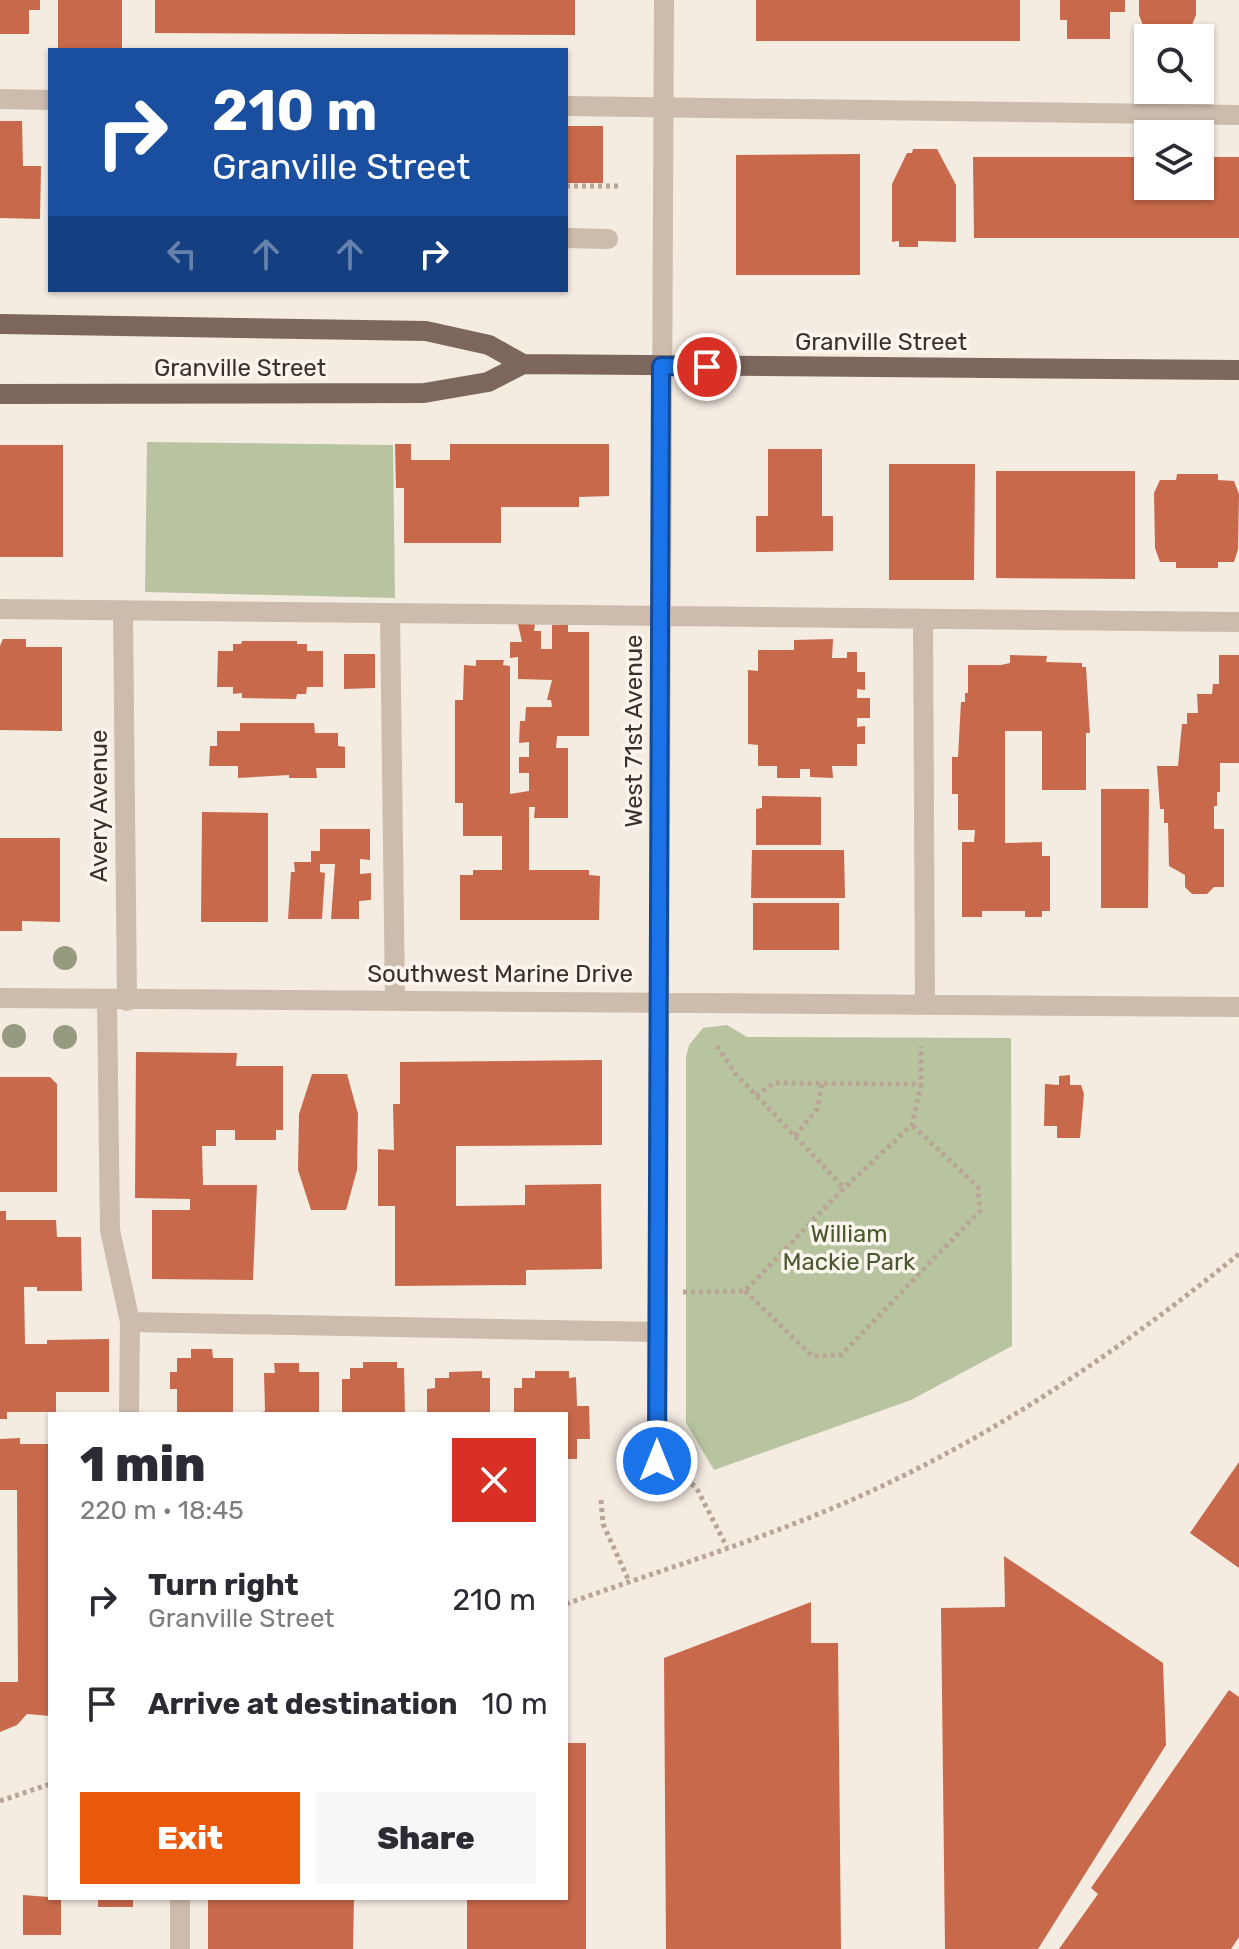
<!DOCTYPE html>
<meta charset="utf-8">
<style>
:root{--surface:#fff;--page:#f7f7f7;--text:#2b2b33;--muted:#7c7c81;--accent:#ea580c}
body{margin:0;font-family:Rubik,sans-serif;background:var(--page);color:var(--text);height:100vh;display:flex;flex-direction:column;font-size:30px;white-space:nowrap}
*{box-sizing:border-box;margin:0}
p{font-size:26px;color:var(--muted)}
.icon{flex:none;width:44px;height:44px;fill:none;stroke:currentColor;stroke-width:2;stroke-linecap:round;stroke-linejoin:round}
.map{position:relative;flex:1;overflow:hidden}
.sheet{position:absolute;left:48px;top:1412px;width:520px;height:488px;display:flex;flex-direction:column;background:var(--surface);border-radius:0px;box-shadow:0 2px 6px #0004}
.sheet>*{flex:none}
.guide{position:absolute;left:48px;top:48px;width:520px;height:244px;border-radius:0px;box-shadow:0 2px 6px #0004;background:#1a4fa0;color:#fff;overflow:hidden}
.tools{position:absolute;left:1134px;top:24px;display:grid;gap:16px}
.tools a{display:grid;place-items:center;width:80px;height:80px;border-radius:0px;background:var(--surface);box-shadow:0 2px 6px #0004;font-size:40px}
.pin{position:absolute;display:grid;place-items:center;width:68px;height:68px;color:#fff;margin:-34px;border:4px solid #fff;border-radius:50%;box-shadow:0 2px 8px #0007}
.me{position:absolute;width:88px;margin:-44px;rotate:0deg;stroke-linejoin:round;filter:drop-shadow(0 0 6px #0008)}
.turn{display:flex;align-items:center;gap:28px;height:168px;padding:0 32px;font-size:36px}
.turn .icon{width:104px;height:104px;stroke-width:2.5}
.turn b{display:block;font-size:56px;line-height:68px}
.lanes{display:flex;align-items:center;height:76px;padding:0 32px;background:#0003;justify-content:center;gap:40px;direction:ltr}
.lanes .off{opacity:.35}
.round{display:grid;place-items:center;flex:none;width:84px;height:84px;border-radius:0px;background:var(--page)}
.head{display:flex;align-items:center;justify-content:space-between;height:136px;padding:0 32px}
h1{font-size:48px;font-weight:800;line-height:60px}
.button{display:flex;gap:16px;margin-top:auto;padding:16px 32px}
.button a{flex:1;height:92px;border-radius:0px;background:var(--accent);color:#fff;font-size:32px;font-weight:800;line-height:92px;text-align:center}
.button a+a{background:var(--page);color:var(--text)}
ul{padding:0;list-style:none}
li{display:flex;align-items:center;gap:24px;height:104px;padding:0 32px}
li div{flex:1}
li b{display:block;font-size:30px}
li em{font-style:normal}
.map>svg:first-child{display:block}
.green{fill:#b8c4a0}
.building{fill:#c8694b}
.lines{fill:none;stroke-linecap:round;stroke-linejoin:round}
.path{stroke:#b9a596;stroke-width:5;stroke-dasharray:4 4;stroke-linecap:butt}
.minor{stroke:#cdbbac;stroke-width:20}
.major{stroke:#7d675c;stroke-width:20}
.tree{fill:#969b7f}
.route-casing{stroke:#114b97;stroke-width:20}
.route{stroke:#1a73e8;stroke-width:14}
.labels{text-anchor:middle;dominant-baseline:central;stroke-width:7;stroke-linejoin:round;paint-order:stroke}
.street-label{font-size:24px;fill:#3b302b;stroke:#fbf5ee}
.park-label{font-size:24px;fill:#4a5a2e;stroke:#fbf5ee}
</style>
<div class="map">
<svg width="1239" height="1949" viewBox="0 0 1239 1949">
<rect width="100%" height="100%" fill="#f4ebe1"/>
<!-- green -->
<path class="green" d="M147,442L393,445L395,598L145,592Z
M727,1025L747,1037L1011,1038L1012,1346L911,1400L714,1470L686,1423V1057L689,1045L703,1028Z"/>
<!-- building -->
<path class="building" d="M0,0H40V10H29V34H0Z
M58,0H122V50H58Z
M155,0H575V35L155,33Z
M756,0H1020V41H756Z
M1060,0H1125V12H1110V39H1067V20H1060Z
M1139,0H1196V15L1187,38H1148L1139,15Z
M0,121H22L23,166H41L40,219L0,218Z
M566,126H603V183H566Z
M913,149H937L956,185V242L918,241V247H899V241L892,242V184L907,153H912Z
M860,154V275H736V155Z
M973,157H1148V186H1200V157H1239V238H974Z
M395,444H411V460H450V444H609V496L579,497V507H501V543H404V488H396Z
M0,445H63V557H0Z
M768,449H822V516H833V551L756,552V516H768Z
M889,464H975L974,580H889Z
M996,471H1135V579L996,578Z
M1177,474H1218V480L1234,481L1239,494L1238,549L1234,562H1218V568H1176V562H1160L1155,548L1154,493L1160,480H1176Z
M518,624H535L534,631H541V649H552V625L568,624V632H589V736H557L556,748H568V818H534L535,807H529V870H589V875L600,876L599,920H460V875H473V870H502V836H463V803H455V700H463L464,665L476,666V660H504L503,665L510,666V794L529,791V773H519V757H529V742L519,743L520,721H525L526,707H552L551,700H547L552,680L518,679V657L510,658V642H522Z
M3,639H26V647H62V731L0,730V646Z
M833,639L832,658H847V652H857V672H865V690L857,689V698H870V718H857V727L865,726V744H857V766H832L833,778L810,777V769H800V778H777V766H758V745L748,744V670L758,671V650H794V640Z
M242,641H297V644H307V651H323V687H307L306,694H297L296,699L242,698V693L233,694V687H217L218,651H233V644H241Z
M344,654H375V688L344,689Z
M1010,655L1047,656L1046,662L1082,663V667H1086L1090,733H1086V790H1042V731H1005V843L1042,842V856H1050V911H1042V917H1025V911H982V917H962V842H974L975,830H958V794H952V757H958L961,702H965V693H968V665H1001L1010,663Z
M1219,655H1239V763H1220V792H1217V806H1214V829H1224V887H1214L1207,894H1192L1185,887V875L1169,866L1168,823H1164V809H1160L1157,766H1178L1182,724H1187V713H1198L1197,694H1212L1213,684H1219Z
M240,723H314L315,733H338V746L345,747V768H316L317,778H289V775L238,778V766H209L210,746H217V731H240Z
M1101,789H1149L1148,908H1101Z
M762,796L821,797V845H756V809L762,808Z
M202,812L268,813V922H201Z
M320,829H370V860L360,859V874L371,873V900L359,901V919H331L335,864H320V872L325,873L322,919H288L291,872H295L294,862H311V851H320Z
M0,838H60V922L22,921V931H0Z
M752,850H844L845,898H751Z
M753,903H839V950H753Z
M136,1052L237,1053L236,1066H283V1130H276V1140H235V1130H216V1146H202L203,1185H257L253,1280L152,1279V1210H190V1199L135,1198Z
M602,1060V1145L456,1146V1206L525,1205V1185L601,1184L602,1269L526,1270V1285L395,1286V1206H378V1149L394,1150L393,1104H400V1062Z
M312,1074H347L358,1114L357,1170L346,1210H311L298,1170L299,1114Z
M1070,1075V1085H1081L1084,1094L1080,1138H1057V1126H1044L1045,1084L1059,1085V1076Z
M0,1077H50L57,1084V1192H0Z
M0,1211H6V1220H56L57,1237H81L82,1291H37V1287H24L25,1344H47V1340L109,1339V1392H56V1412H7V1419H0Z
M191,1349H212L213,1358H233V1414H177V1389H170V1372H177V1358H191Z
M363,1362H397V1368H404L405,1414L342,1412V1379H350V1368H363Z
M274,1363H299V1372H319V1414H257L265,1411L264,1373H275Z
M482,1371V1378H490V1414H427V1389L435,1388V1378H449V1372Z
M535,1371H569V1378L576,1377L577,1406H589L590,1439H577V1459H566V1414H514V1388H522V1378H535Z
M20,1438V1444H50V1716L27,1714L17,1725L0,1732V1682H18L17,1490H0V1439Z
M1239,1462V1568L1190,1533Z
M1004,1556L1163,1663L1166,1745L1038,1949H945L941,1608L1005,1607Z
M811,1602V1643H838L841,1949H666L664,1658Z
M1229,1690L1239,1697V1937L1231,1949H1059L1098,1894L1091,1888Z
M566,1743H586V1949H467V1898H566Z
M23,1895L61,1898V1935H23Z
M98,1898H133V1907H98Z
M208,1898H354L353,1949H208Z"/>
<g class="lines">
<!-- path -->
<path class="path" d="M566,186H620
M717,1046L735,1073L844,1188
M756,1096L774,1083L921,1084
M795,1136L817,1109L822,1084
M745,1291L812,1356L841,1355L980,1211L978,1187L912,1125
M683,1292L745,1291L844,1188L912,1125L921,1084V1046
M678,1475L696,1487L727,1547
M601,1500L603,1524L629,1581
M566,1604C652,1573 739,1547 823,1512C975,1450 1113,1356 1239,1254
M0,1801L50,1784"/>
<!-- minor -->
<path class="minor" d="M0,99L50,100
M566,106L1239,115
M566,238L608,239
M0,609L1239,622
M123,611L127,1001
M390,613L395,999
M923,620L925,1003
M0,998L1239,1007
M107,1001L110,1230L130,1322L129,1414
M130,1322L658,1332
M657,1461L664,0
M180,1949V1898"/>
<!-- major -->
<path class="major" d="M0,324L426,331L489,345L523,364L1239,370
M0,394L424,393L488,382L523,364"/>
</g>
<!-- trees -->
<g class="tree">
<circle cx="65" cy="958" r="12"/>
<circle cx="14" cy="1036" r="12"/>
<circle cx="65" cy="1037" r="12"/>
</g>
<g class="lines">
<!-- route casing -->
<g class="route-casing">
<path id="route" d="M657,1461L661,366L707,367"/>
</g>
<!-- route -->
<use href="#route" class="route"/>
</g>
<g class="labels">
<!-- street labels -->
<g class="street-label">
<text x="881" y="342">Granville Street</text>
<text x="240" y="368">Granville Street</text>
<text transform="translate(634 731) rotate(-90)">West 71st Avenue</text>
<text transform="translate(99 806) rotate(-90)">Avery Avenue</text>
<text x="500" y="974">Southwest Marine Drive</text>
</g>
<!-- park labels -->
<g class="park-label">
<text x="849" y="1234">William<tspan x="849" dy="28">Mackie Park</tspan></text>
</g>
</g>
</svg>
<div class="tools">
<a><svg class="icon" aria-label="search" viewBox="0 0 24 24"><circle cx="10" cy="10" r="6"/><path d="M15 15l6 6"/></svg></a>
<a><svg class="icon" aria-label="layers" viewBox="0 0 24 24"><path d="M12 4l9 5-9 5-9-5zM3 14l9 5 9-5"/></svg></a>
</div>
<div class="pin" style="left:707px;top:367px;background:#d93025"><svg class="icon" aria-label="arrive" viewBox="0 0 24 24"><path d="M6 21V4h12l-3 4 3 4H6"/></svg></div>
<svg class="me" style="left:657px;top:1461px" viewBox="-20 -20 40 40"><circle r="17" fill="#1a73e8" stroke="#fff" stroke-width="3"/><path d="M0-11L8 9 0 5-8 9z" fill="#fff"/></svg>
<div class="guide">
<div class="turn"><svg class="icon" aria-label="right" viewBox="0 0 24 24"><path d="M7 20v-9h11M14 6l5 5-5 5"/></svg><div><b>210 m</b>Granville Street</div></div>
<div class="lanes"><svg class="icon off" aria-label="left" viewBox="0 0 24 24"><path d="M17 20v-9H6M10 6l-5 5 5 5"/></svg><svg class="icon off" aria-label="ahead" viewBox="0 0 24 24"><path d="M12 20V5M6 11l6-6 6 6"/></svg><svg class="icon off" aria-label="ahead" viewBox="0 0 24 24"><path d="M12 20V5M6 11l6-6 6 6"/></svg><svg class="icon" aria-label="right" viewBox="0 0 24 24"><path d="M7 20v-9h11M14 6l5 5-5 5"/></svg></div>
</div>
<section class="sheet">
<div class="head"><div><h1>1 min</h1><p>220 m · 18:45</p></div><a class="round" style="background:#d93025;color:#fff"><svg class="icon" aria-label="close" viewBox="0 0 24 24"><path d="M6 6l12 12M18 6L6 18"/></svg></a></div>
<ul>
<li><svg class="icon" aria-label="right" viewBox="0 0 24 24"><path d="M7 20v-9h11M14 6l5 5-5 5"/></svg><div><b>Turn right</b><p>Granville Street</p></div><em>210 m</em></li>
<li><svg class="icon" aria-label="arrive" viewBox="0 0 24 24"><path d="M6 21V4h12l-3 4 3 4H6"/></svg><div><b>Arrive at destination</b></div><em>10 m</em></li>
</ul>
<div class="button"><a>Exit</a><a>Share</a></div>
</section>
</div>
